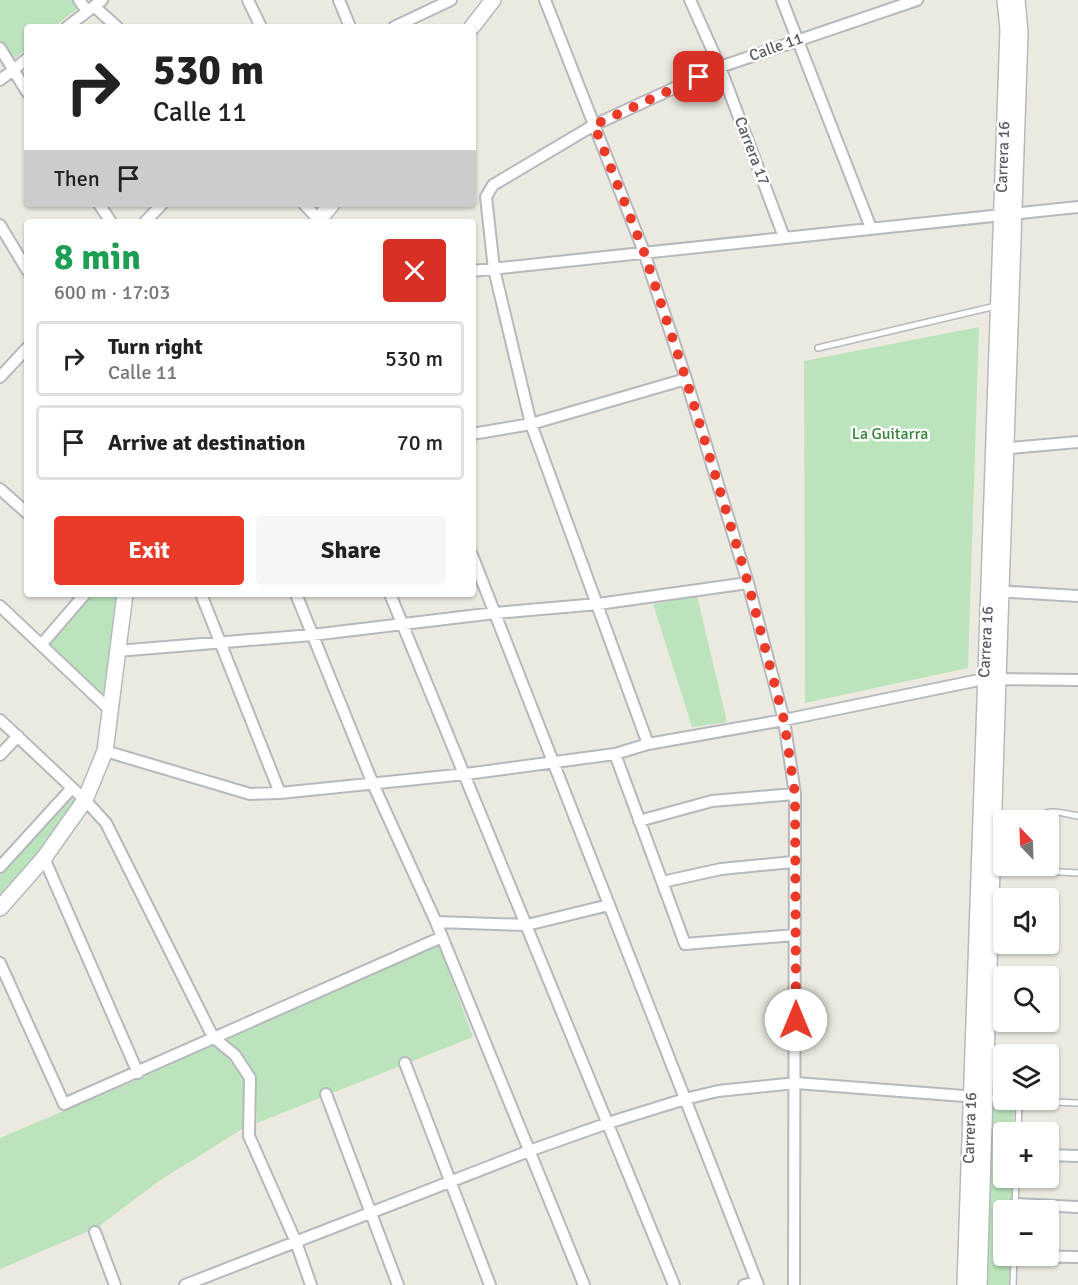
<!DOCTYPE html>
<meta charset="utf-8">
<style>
:root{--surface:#fff;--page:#f6f6f6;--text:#222;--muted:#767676;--line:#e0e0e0;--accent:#ea3b28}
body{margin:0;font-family:Signika,sans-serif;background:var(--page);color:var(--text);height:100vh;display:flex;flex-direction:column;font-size:22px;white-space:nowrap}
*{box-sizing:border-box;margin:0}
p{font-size:20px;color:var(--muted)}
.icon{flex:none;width:33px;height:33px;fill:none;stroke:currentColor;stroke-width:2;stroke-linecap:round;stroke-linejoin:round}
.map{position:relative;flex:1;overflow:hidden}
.drawer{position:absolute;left:24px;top:219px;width:452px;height:378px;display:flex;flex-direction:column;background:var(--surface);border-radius:6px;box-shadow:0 2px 4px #0004}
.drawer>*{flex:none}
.banner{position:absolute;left:24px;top:24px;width:452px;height:183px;border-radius:6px;box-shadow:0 2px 4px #0004;background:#fff;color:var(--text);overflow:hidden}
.needle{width:39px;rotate:337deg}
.buttons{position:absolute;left:993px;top:810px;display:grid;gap:12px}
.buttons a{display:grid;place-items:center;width:66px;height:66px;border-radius:6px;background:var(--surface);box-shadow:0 2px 4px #0004;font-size:30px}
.pin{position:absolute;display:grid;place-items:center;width:51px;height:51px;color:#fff;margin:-26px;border-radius:12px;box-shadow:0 3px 9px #0006}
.me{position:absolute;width:66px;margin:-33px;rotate:0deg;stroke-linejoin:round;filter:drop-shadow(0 0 4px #0008)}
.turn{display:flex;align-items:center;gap:21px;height:126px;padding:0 30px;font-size:27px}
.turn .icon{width:78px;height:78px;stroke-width:2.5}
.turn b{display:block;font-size:42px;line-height:51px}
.then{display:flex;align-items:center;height:57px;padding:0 30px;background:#0003;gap:12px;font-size:22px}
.round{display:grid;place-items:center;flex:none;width:63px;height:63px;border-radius:6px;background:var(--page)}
.head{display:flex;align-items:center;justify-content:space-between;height:102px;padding:0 30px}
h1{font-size:36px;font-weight:800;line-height:45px;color:#1e9e55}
.button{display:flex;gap:12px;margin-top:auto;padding:12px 30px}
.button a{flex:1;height:69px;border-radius:6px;background:var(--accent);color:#fff;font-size:24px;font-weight:800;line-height:69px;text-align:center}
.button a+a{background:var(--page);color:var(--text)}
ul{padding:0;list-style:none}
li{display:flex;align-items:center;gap:18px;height:75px;margin:0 12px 9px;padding:0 18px;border:3px solid var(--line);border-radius:6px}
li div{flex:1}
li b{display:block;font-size:22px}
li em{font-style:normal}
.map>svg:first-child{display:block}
.green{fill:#bbe4bc}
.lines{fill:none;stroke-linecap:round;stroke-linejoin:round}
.lane-casing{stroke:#b6b8bd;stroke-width:8}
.street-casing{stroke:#b6b8bd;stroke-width:14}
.secondary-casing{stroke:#b6b9bf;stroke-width:18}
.lane{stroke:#fff;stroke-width:5}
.street{stroke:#fff;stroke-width:10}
.secondary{stroke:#fff;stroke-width:15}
.route{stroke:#ea3b28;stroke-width:10;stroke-dasharray:0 18}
.labels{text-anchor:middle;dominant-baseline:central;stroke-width:5;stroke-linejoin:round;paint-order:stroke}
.street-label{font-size:16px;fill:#595c61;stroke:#fff}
.park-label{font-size:16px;fill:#348539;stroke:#fff}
</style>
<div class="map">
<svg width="1078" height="1285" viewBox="0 0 1078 1285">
<rect width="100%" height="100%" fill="#eceae0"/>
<!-- green -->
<path class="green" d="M0,0H73L78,8L54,27H27V49L13,60L0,40Z
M979,327L968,668L805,703L804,361Z
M93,594H119L104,698L48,644Z
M697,596L727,722L692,727L653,604Z
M72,793L78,800L39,854L0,899V871Z
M439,945L473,1037L257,1123C256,1079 260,1066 223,1037Z
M211,1043C250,1074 245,1082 244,1128L159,1181L98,1227L0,1269V1138L141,1078Z
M988,1103L1014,1105L1013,1132H1004V1178H1012V1210H1004V1256H1011L1010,1285H983Z"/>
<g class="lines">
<!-- lane casing -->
<g class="lane-casing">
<path id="lane" d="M818,348L996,306
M1035,820C1047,807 1062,813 1078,816
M993,836L1004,837
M1036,866L1042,871L1078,873
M985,1098L1004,1099
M1004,1100L1078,1103
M1018,1132L1019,1101
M1015,1210L1016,1178
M1013,1285L1014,1256"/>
</g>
<!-- street casing -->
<g class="street-casing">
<path id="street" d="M79,0L87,11
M248,0L261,27
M339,0L350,27
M545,0L644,252L686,379L748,583L784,720L795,794L794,1285
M690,0L720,67L784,237
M782,0L871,228
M94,6L117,27
M67,27L102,0
M394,27L451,0
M0,48L27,92
M0,80L27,59
M99,204L111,222
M304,204L321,222
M145,222L162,204
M0,225L27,270
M472,271L1078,207
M0,377L27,348
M472,434L531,424L686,379
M1000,449L1078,442
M0,489L27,513
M472,555L758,1285
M995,591L1078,596
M201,594L280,793
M296,594L373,784L436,922L584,1285
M390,594L674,1285
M0,606L109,709
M41,645L85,594
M117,651L312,635L495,613L598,604L748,583
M0,720L85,800L106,823L213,1037L235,1055L250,1078L249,1136L296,1242L311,1285
M648,744L531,424L494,269L486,197L493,185L594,125L720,67L917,0
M105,751L250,794L280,793L466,774L615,754L648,744L784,720L984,679L1078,680
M615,754L685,944L795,935
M0,755L18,736
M639,821L712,801L795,794
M44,858L138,1073
M0,867L72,788
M662,882L721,869L793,862
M436,922L527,925L609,905
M0,963L64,1104L442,937
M405,1063L490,1285
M326,1094L398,1285
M1048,1155L1078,1156
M1015,1204L1078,1207
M95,1232L115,1285
M1014,1256L1078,1257
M185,1285L529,1151L608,1123L685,1099L718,1091L796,1083L977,1097
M744,1285L757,1282"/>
</g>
<!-- secondary casing -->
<g class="secondary-casing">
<path id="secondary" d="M472,27L493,0
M317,222L332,204
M0,908L44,858L85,800L105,751L125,594
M965,1285L1008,29L1005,0
M979,1285C989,867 1008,450 1020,32L1017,0"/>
</g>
<!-- lane -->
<use href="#lane" class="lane"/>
<!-- street -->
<use href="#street" class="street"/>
<!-- secondary -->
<use href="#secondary" class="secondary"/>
</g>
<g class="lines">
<!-- route -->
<path class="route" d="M699,77L594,125L644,252L686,379L748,583L784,720L795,794L796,1020"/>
</g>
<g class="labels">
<!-- street labels -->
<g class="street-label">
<text transform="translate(776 47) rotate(-20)">Calle 11</text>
<text transform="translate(752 151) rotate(69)">Carrera 17</text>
<text transform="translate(1003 157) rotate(-88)">Carrera 16</text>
<text transform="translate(986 642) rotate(-87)">Carrera 16</text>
<text transform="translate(970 1128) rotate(-88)">Carrera 16</text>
</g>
<!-- park labels -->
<g class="park-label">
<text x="890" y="434">La Guitarra</text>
</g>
</g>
</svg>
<div class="buttons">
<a><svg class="needle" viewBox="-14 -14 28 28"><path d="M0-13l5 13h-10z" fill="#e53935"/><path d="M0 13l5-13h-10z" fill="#767676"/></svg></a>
<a><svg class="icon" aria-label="sound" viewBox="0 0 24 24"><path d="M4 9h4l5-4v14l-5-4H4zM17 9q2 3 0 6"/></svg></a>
<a><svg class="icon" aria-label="search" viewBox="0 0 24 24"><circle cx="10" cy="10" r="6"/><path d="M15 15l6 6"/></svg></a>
<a><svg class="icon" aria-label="layers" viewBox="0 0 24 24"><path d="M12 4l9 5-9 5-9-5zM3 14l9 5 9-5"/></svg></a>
<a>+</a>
<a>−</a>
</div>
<div class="pin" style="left:699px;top:77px;background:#d93025"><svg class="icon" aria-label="arrive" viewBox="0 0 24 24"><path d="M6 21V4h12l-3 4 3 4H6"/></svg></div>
<svg class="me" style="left:796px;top:1020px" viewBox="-20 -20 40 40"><circle r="19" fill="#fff"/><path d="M0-13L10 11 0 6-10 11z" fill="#ea3b28"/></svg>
<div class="banner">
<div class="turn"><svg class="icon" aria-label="right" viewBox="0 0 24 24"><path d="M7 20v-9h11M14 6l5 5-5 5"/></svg><div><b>530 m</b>Calle 11</div></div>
<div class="then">Then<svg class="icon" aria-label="arrive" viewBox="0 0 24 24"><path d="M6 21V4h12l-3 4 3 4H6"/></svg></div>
</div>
<section class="drawer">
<div class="head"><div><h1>8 min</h1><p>600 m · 17:03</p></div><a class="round" style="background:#d93025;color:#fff"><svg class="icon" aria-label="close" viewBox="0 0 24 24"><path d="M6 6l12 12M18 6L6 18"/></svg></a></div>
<ul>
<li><svg class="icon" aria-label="right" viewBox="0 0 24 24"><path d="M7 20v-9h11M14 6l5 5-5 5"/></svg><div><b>Turn right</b><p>Calle 11</p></div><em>530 m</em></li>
<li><svg class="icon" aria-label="arrive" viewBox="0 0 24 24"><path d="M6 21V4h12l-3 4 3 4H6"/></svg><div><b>Arrive at destination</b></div><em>70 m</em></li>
</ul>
<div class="button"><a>Exit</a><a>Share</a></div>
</section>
</div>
